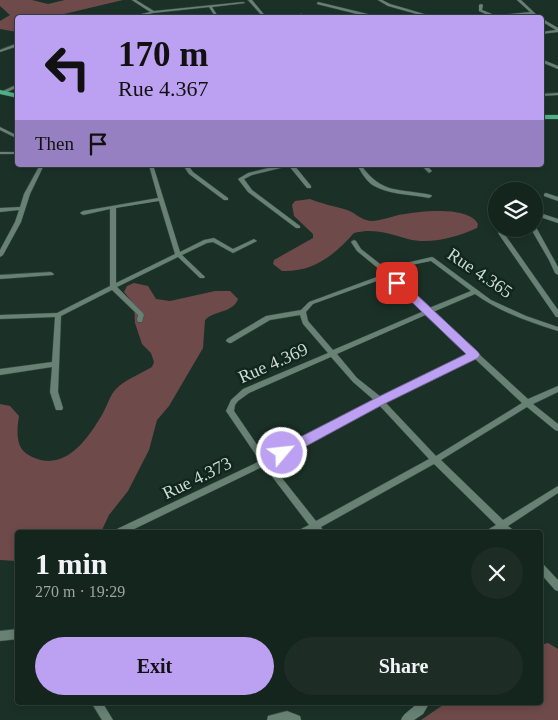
<!DOCTYPE html>
<meta charset="utf-8">
<style>
:root{--surface:#14251d;--page:#1d2d26;--text:#f1f3f6;--muted:#9da5a4;--line:#33423b;--accent:#bca0f2}
body{margin:0;font-family:"Times New Roman",serif;background:var(--page);color:var(--text);height:100vh;display:flex;flex-direction:column;font-size:19px;white-space:nowrap}
*{box-sizing:border-box;margin:0}
p{font-size:16px;color:var(--muted)}
.icon{flex:none;width:28px;height:28px;fill:none;stroke:currentColor;stroke-width:2;stroke-linecap:round;stroke-linejoin:round}
.map{position:relative;flex:1;overflow:hidden}
.drawer{position:absolute;left:15px;top:530px;width:528px;height:175px;display:flex;flex-direction:column;background:var(--surface);border-radius:5px;box-shadow:0 2px 8px #0003,0 0 0 1px var(--line)}
.drawer>*{flex:none}
.banner{position:absolute;left:15px;top:15px;width:529px;height:152px;border-radius:5px;box-shadow:0 2px 8px #0003,0 0 0 1px var(--line);background:#bca0f2;color:#111;overflow:hidden}
.buttons{position:absolute;left:488px;top:182px;display:grid;gap:10px}
.buttons a{display:grid;place-items:center;width:55px;height:55px;border-radius:50%;background:var(--surface);box-shadow:0 2px 8px #0003,0 0 0 1px var(--line);font-size:25px}
.pin{position:absolute;display:grid;place-items:center;width:42px;height:42px;color:#fff;margin:-21px;border-radius:10px;box-shadow:0 2px 8px #0006}
.me{position:absolute;width:55px;margin:-28px;rotate:62deg;stroke-linejoin:round;filter:drop-shadow(0 0 4px #0008)}
.turn{display:flex;align-items:center;gap:18px;height:105px;padding:0 20px;font-size:22px}
.turn .icon{width:65px;height:65px;stroke-width:2.5}
.turn b{display:block;font-size:35px;line-height:42px}
.then{display:flex;align-items:center;height:48px;padding:0 20px;background:#0003;gap:10px;font-size:19px}
.round{display:grid;place-items:center;flex:none;width:52px;height:52px;border-radius:26px;background:var(--page)}
.headline{display:flex;align-items:center;justify-content:space-between;height:85px;padding:0 20px}
h1{font-size:30px;font-weight:800;line-height:38px}
.primary-button{display:flex;gap:10px;margin-top:auto;padding:10px 20px}
.primary-button a{flex:1;height:58px;border-radius:30px;background:var(--accent);color:#111;font-size:20px;font-weight:800;line-height:58px;text-align:center}
.primary-button a+a{background:var(--page);color:var(--text)}
.map>svg:first-child{display:block}
.green{fill:#6f4a4a}
.lines{fill:none;stroke-linecap:round;stroke-linejoin:round}
.minor-casing{stroke:#384b43;stroke-width:1}
.trunk-casing{stroke:#384b43;stroke-width:1}
.minor{fill:#688174;fill-rule:evenodd}
.trunk{fill:#4eb187;fill-rule:evenodd}
.route{fill:#bca0f2;stroke:#7a689d}
.labels{text-anchor:middle;dominant-baseline:central;stroke-width:5;stroke-linejoin:round;paint-order:stroke}
.street-label{font-size:18px;fill:#cddbd3;stroke:#11271d}
</style>
<div class="map">
<svg width="558" height="720" viewBox="0 0 558 720">
<rect width="100%" height="100%" fill="#1b3127"/>
<!-- green -->
<path class="green" d="M0,0H32L48,4L65,0H123L60,15L57,17L18,18L17,32L0,29V21L10,15L0,6Z
M310,199C322,204 334,206 347,210C356,213 360,220 371,221C382,221 394,215 405,214C422,211 469,206 478,224L477,228C457,237 430,245 408,239C388,234 376,228 354,233C334,255 314,272 282,271L273,264L274,260L313,238V234L294,216L292,205L295,201Z
M134,283L148,286L156,299L170,301L215,291H230L238,299C233,313 215,310 205,320L203,348L169,406L157,420L149,450L128,491L109,515L101,532H18L17,561L0,560V404L10,406L19,416C17,428 15,447 27,454C62,476 87,441 103,413C107,406 110,395 116,389C123,381 142,373 152,367L154,362L151,353L142,344L135,323L134,304L124,292L127,286Z
M548,643L558,649V720H421L446,703L540,702V645Z"/>
<g class="lines">
<!-- minor casing -->
<g class="minor-casing">
<path id="minor" d="M132,0H136L154,11L243,2L245,3L212,7L219,18H216L209,7L153,13L133,18H125L150,12Z
M248,0H252L267,18H264Z
M378,0H382L390,4L438,18H431L388,6Z
M517,0H521L540,18H536L532,14L494,18H476L490,16L479,11V5L481,4L483,5L482,10L492,14V16L530,12Z
M318,2L380,17V18H373L317,4Z
M302,14L303,16L294,18H285Z
M541,18L558,28V32L541,34V32L556,30L541,21Z
M18,43V46L0,52V50Z
M541,59L558,66V69L541,62Z
M18,84V87L5,93L1,92Z
M558,93V95L541,96V94Z
M0,127L18,136V139L0,130Z
M0,152H18V154H0Z
M40,165H44L30,194L21,222L3,255L0,257V250L15,222L19,210L0,212V208L20,207L24,194Z
M149,165H153L180,252L204,240L214,238L233,249L252,240L254,239L257,241L233,253L213,242L207,243L182,255L204,276L205,277L204,278H200L178,257L117,287L143,313L144,315L142,322H138L137,320L138,315L112,290L61,316L58,392L63,408L62,410H56L50,392L52,367L0,375V369L52,362L55,317L0,319V315L57,313L110,286V209L83,215L80,213L83,211L158,198ZM159,201L175,254L116,283V208Z
M183,165H188L193,172L228,198V200H224L189,174Z
M281,165H294L311,186V188H307L289,166L252,175L244,179L252,190L300,226V228H296L248,192L238,179L248,173Z
M357,165H361C382,195 399,188 431,195L432,196L429,198C411,194 387,195 371,184C365,179 361,172 357,165Z
M421,165H426L432,171L429,173Z
M546,193L558,197V201L544,196V194Z
M534,211L558,219V223L534,215Z
M534,227L537,229L558,267V275L555,273L549,260L531,229H534Z
M501,231L503,232L558,310V317H556L498,233Z
M354,240L356,241L361,249L389,271L393,266L432,257L434,258L491,300L526,316L558,327V331C529,322 500,312 475,294L433,312L528,399L558,386V392L533,404L558,424V431L555,430L527,407L441,460L503,520L558,486V493L508,526L512,529L513,532H504L502,530L498,532H488L489,529L496,525L434,464L321,527L324,532H315L314,531L311,532H300L301,529L309,525L264,466L128,532H116L117,529L260,461L226,411L231,400L243,389L328,353L303,324L300,315L270,320L231,343H229L226,341L227,339L266,316L301,310L309,302L385,274L357,251L351,242ZM431,261L471,291L429,308L393,275L397,268ZM388,277L424,311L333,350L308,321L306,312L313,304ZM428,314L470,354L381,397L357,378L337,354ZM331,357L353,382L375,401L266,458L234,411L235,405L238,401L249,393ZM474,358L522,403L436,456L385,402ZM379,405L429,459L316,521L270,463Z
M51,272L54,274L53,275L0,279V275Z
M540,563L543,564L558,580V591L555,590L540,573Z
M18,629V639L0,641V631Z
M91,702H102L113,720H102Z
M418,702H430L423,714L414,720H401C404,712 413,709 418,702Z
M287,711L300,716L301,720H267L268,716Z"/>
</g>
<!-- trunk casing -->
<g class="trunk-casing">
<path id="trunk" d="M0,90L18,94V98L0,94Z
M541,115H558V119H541Z"/>
</g>
<!-- minor -->
<use href="#minor" class="minor"/>
<!-- trunk -->
<use href="#trunk" class="trunk"/>
</g>
<!-- route -->
<path class="route" d="M394,280H401L478,352L480,355L478,358L384,404L286,457L282,458L277,457L275,453L277,449L376,398L466,354L394,285Z"/>
<g class="labels">
<!-- street labels -->
<g class="street-label">
<text transform="translate(480 273) rotate(34)">Rue 4.365</text>
<text transform="translate(273 363) rotate(-24)">Rue 4.369</text>
<text transform="translate(197 478) rotate(-26)">Rue 4.373</text>
</g>
</g>
</svg>
<div class="buttons">
<a><svg class="icon" aria-label="layers" viewBox="0 0 24 24"><path d="M12 4l9 5-9 5-9-5zM3 14l9 5 9-5"/></svg></a>
</div>
<div class="pin" style="left:397px;top:283px;background:#d93025"><svg class="icon" aria-label="arrive" viewBox="0 0 24 24"><path d="M6 21V4h12l-3 4 3 4H6"/></svg></div>
<svg class="me" style="left:282px;top:453px" viewBox="-20 -20 40 40"><circle r="17" fill="#bca0f2" stroke="#fff" stroke-width="3"/><path d="M0-11L8 9 0 5-8 9z" fill="#fff"/></svg>
<div class="banner">
<div class="turn"><svg class="icon" aria-label="left" viewBox="0 0 24 24"><path d="M17 20v-9H6M10 6l-5 5 5 5"/></svg><div><b>170 m</b>Rue 4.367</div></div>
<div class="then">Then<svg class="icon" aria-label="arrive" viewBox="0 0 24 24"><path d="M6 21V4h12l-3 4 3 4H6"/></svg></div>
</div>
<section class="drawer">
<div class="headline"><div><h1>1 min</h1><p>270 m · 19:29</p></div><a class="round"><svg class="icon" aria-label="close" viewBox="0 0 24 24"><path d="M6 6l12 12M18 6L6 18"/></svg></a></div>
<div class="primary-button"><a>Exit</a><a>Share</a></div>
</section>
</div>
